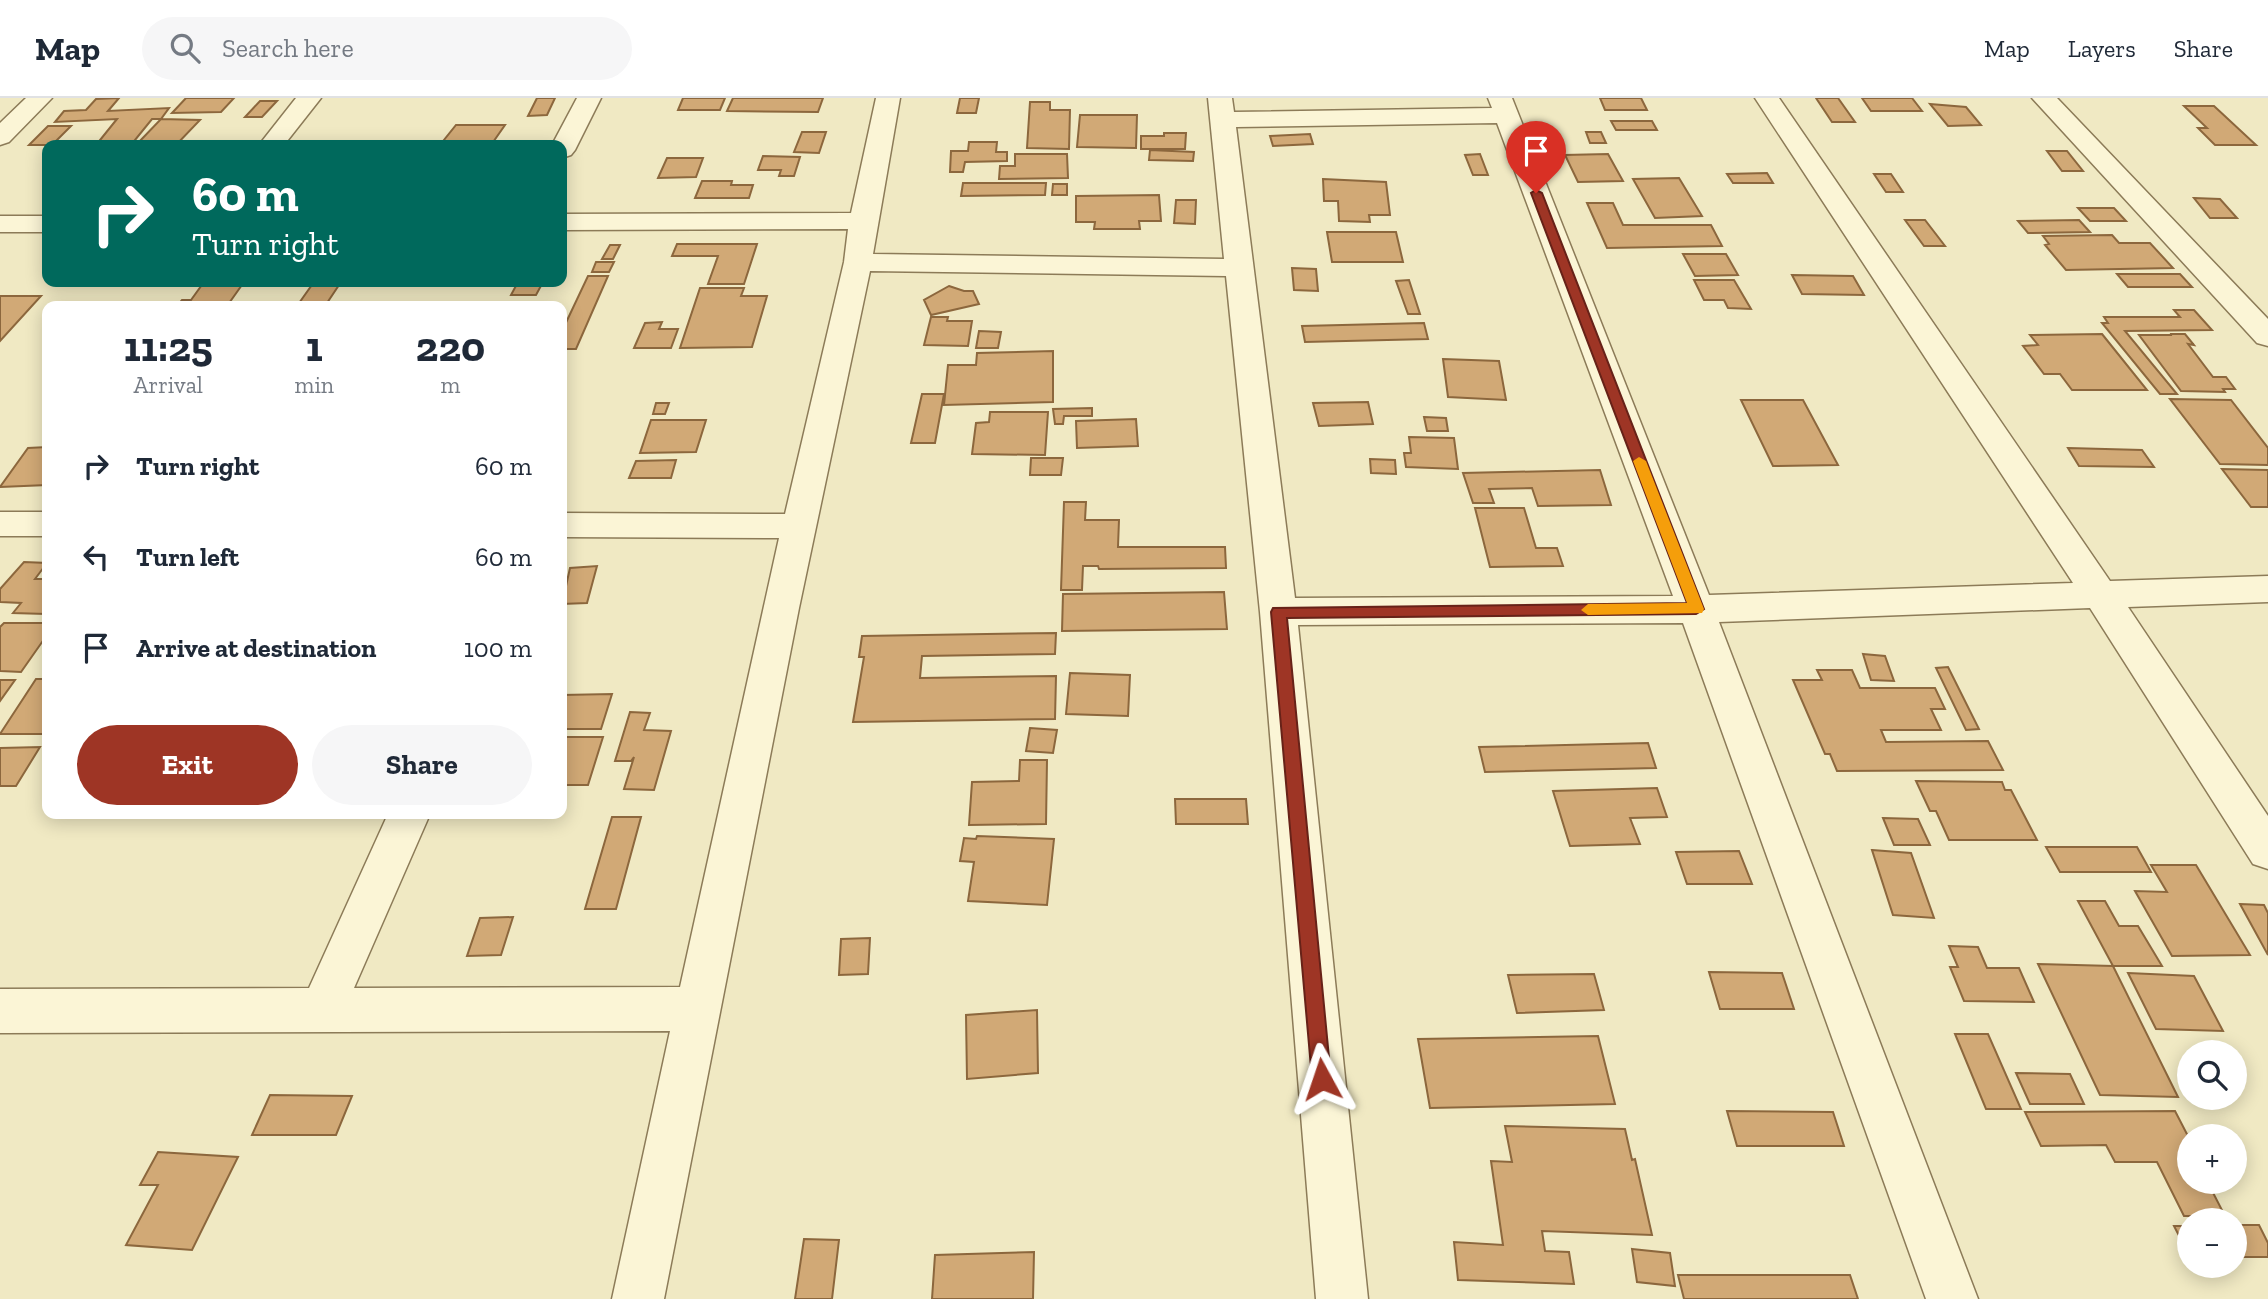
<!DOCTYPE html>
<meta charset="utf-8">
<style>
:root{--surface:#fff;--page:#f6f6f7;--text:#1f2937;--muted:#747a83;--line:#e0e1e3;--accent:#9e3525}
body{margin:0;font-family:"Zilla Slab",serif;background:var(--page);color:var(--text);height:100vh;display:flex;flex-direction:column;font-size:26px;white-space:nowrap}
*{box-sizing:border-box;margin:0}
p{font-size:23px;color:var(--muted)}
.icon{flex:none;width:38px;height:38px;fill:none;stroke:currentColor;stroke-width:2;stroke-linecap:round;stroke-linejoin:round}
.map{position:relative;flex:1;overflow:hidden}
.drawer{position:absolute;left:42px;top:203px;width:525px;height:518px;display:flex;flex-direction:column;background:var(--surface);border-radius:14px;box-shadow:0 4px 18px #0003}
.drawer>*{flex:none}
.hud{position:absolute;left:42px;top:42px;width:525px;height:147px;border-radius:14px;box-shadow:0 4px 18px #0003;background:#00695c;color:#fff;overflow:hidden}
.fabs{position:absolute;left:2177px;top:942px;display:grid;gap:14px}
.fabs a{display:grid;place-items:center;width:70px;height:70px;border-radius:50%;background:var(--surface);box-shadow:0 4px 18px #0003;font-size:35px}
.pin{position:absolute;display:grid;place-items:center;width:60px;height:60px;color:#fff;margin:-72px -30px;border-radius:50% 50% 50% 0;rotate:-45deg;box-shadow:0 0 7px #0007}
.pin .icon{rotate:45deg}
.me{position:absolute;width:77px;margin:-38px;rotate:355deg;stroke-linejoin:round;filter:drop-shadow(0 0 5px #0008)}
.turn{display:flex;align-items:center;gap:24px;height:147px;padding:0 35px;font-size:32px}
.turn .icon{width:91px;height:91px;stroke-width:2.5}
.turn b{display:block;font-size:49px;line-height:60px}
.eta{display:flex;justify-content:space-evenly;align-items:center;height:119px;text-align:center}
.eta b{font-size:42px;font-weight:800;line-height:49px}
.cta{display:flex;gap:14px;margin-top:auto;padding:14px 35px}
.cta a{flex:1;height:80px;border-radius:42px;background:var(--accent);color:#fff;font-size:28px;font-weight:800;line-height:80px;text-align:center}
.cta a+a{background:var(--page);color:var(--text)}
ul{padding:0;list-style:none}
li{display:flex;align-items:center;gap:21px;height:91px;padding:0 35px}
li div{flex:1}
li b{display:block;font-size:26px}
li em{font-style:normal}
header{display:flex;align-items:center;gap:42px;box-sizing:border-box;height:98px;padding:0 35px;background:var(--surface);border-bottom:2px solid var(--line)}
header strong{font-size:33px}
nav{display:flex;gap:38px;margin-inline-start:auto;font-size:24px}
.search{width:490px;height:63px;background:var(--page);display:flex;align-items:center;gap:18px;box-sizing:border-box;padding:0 24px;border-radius:38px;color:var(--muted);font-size:26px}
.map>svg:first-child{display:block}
.building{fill:#d1a976;stroke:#8c673d;stroke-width:2}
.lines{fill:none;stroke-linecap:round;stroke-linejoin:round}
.minor-casing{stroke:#8c7b58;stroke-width:3}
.minor{fill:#fbf5d6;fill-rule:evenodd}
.route{fill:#9e3525;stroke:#672218;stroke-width:2}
.slow{fill:#f59e0b}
</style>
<header>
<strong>Map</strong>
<div class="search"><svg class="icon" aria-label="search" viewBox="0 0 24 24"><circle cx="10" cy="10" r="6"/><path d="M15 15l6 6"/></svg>Search here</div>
<nav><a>Map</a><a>Layers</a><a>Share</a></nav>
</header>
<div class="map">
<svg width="2268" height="1201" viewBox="0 0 2268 1201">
<rect width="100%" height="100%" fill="#f0e9c3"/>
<!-- building -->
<path class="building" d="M119,0L108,13L169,10L161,21H152L131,47H96L117,21L55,24L64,13L86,12L96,1Z
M186,0H234L221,14L172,15Z
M537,0H555L547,17L528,18Z
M683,0H725L720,12H678Z
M733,0H823L818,14L727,13Z
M960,0H979L976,15H957Z
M1600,0H1641L1647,12H1605Z
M1816,0H1838L1855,24H1832Z
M1862,0H1912L1922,13H1871Z
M260,3H277L262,19H245Z
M1030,4H1050V12H1070L1069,51L1027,50Z
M1930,6L1966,9L1981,27L1948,28Z
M2184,8H2214L2256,47H2215L2198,30H2207Z
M1080,17H1137L1136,50L1077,49Z
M161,21L200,22L176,47H136Z
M1611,23H1652L1657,32H1616Z
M456,27H505L491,47H440Z
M48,28H71L52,47H29Z
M802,34H826L819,55L794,54Z
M1586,34H1601L1606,45H1590Z
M1164,35H1186L1185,51H1141V38H1164Z
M1310,36L1313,46L1273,48L1270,38Z
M969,44H997L996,54H1007V63L965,64L963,74H950L951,53H968Z
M1150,52L1194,54L1193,63L1149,62Z
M2047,53H2067L2083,73H2062Z
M1015,56H1067L1068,80L999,81L1000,68H1015Z
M1480,56L1488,77H1473L1465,57Z
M1608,56L1623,83L1578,84L1565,57Z
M763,58L800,59L794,78H779L781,72H758Z
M667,60H703L696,79L658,80Z
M1767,75L1773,85H1733L1727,76Z
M1874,76H1891L1903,94H1886Z
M1679,80L1702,118L1655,120L1633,81Z
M1323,81L1386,84L1390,117H1369L1370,124L1339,123L1338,103H1324Z
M702,83H732L731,87H753L749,100H695Z
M963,85H1046L1045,97L961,98Z
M1053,86H1067V97H1052Z
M1159,97L1161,123H1139L1140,131H1094L1095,124H1076V98Z
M2194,100L2220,101L2237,120H2210Z
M1176,102H1196L1195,126L1174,125Z
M1587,105H1613L1623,127H1711L1722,148L1607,150Z
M2078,110H2114L2126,123H2090Z
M1905,122H1925L1945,148H1924Z
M2079,122L2090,134L2028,135L2018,123Z
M1327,134H1396L1403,164H1332Z
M2112,137L2119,145H2150L2173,170L2066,172L2045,147L2049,146L2043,138Z
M677,146H757L744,186H708L718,158H672Z
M610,147H620L613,161H602Z
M1683,156H1726L1738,177L1695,178Z
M596,164H614L609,174H592Z
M1292,170L1316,171L1318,193L1294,192Z
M2117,176H2180L2192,189H2128Z
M1792,177L1853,178L1864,197L1802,196Z
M588,178H608L576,251H562V233Z
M1409,182L1420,216H1408L1396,183Z
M1694,182H1734L1751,211L1728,210L1724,202H1704Z
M204,184H244L227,208H177L182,202H191Z
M314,184H341L325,208H297Z
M518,184H543L536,197H511Z
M949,188L964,193H973L979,206L931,217L924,202Z
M700,190H744L741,198H767L752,249L680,250Z
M0,198H41L0,243Z
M2174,212H2194L2212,232L2125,233L2177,296H2160L2102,225H2108L2104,219H2180Z
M931,219H948L947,223H972L968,248L924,247Z
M662,224L659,231H678L671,250H634L645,225Z
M1424,225L1428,241L1305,244L1302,228Z
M979,233L1001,234L998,250H976Z
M2102,236L2147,292H2072L2060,276H2044L2023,248L2038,247L2030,237Z
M2170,236H2185L2194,247L2188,246L2213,279H2226L2235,291H2223L2225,294L2181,293L2139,237H2172Z
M1053,253V304L944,307L948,267H976L977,255Z
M1443,261L1499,263L1506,302L1448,299Z
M922,296H944L935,345H911Z
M2170,301L2231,302L2268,350V367L2220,366Z
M1741,302H1803L1838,367L1773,368Z
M1368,304L1373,326L1319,328L1313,305Z
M656,305H669L665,316H653Z
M1092,310V318H1064L1063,326H1055L1053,311Z
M990,314H1048L1045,357L972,356L976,325L989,324Z
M1424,319L1446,320L1448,333H1427Z
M1136,321L1138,348L1077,350L1076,323Z
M651,322H706L696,354L640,355Z
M1409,339L1454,340L1458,371L1406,369L1404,355H1411Z
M47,349V387L0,389L28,350Z
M2068,350L2142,352L2154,369L2079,368Z
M1031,360H1063L1061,377H1030Z
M1370,361L1395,362L1396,376L1371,375Z
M676,362L671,380H629L636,363Z
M2222,371L2268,372V409H2251Z
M1600,372L1611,407L1538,408L1532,390L1489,391L1494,405H1473L1463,375Z
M1064,404H1086L1085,422H1119L1118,449H1225L1226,470L1099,471L1098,468H1083L1082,492H1061Z
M1475,410H1524L1536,450H1557L1563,468L1490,469Z
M24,464L47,465L35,481H47L46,516L13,515L21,505L0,504V491Z
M597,468L587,505L562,506L570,470Z
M1224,494L1227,531L1062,533L1063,496Z
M4,525H47V537L21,574L0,573V529Z
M1056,535L1055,556L922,558L920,580L1056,578L1055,621L853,624L864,559H859L862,538Z
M1863,556L1885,558L1894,583L1871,582Z
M1948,569L1979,631L1966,632L1936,570Z
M1817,572H1852L1860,590H1935L1945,611H1931L1941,632H1881L1886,644L1988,643L2003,672L1837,673L1830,656H1825L1793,582H1822Z
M1070,575L1130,577L1128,618L1066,616Z
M36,581H47V636H0Z
M0,582H15L0,603Z
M612,596L601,631H562V597Z
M630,614L650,615L644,632L671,633L654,692L624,691L634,659L631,663H615Z
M1030,630L1057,632L1053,655L1026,653Z
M562,639H603L588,687H562Z
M1648,645L1656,670L1485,674L1479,649Z
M40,649L16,688H0V650Z
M1020,662H1047L1046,726L969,727L972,684L1019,683Z
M1916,683L2002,684L2005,692H2011L2037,742H1949L1936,713H1930Z
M1657,690L1667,719L1630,720L1640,746L1570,748L1553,693Z
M1175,701H1246L1248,726H1176Z
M612,719H641L616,811H585Z
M1883,720L1918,721L1930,747H1894Z
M977,738L1054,741L1047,807L968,803L974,764L960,763L964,740L976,741Z
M2046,749H2137L2151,774H2060Z
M1872,752L1911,755L1934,820L1893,817Z
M1739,753L1752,786H1687L1676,754Z
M2151,767H2196L2250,857L2172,858L2135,793L2167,794Z
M2078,803H2105L2119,828H2138L2162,868H2113Z
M2240,806L2264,807L2268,815V857Z
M513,819L501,857L467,858L480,820Z
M870,840L868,876L839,877L841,841Z
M1949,848L1978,849L1987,870H2019L2034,904L1964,903L1950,869H1958Z
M2038,866L2113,868L2178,999L2100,997Z
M1709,874L1782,875L1794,911H1720Z
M2128,875L2194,878L2223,933L2156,931Z
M1594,876L1604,912L1517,915L1508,877Z
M1037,912L1038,975L967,981L966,917Z
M1955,936H1988L2021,1011H1986Z
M1598,938L1615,1006L1430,1010L1418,941Z
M2016,975L2070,976L2084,1006H2030Z
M270,997L352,998L336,1037H252Z
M1727,1013L1833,1014L1844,1048H1737Z
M2175,1013L2189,1040L2187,1044L2189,1083H2207L2225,1118H2184L2157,1064H2115L2106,1047L2041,1048L2025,1014Z
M1505,1028L1625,1031L1632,1062L1635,1061L1652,1137L1542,1133L1545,1153L1569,1154L1574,1186L1458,1182L1454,1144L1503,1147L1491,1063L1512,1064Z
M158,1054L238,1059L192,1152L126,1147L158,1087H140Z
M2235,1127H2259L2268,1145V1159H2235Z
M2174,1128H2189V1157Z
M804,1141L839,1142L832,1201H795Z
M1632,1151L1670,1155L1675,1188L1637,1184Z
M1034,1154L1033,1201H932L935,1157Z
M1678,1177H1850L1858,1201H1684Z"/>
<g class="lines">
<!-- minor casing -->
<g class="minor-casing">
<path id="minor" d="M26,0H52L9,44L0,47V25Z
M296,0H321L284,47H259Z
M577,0H601L575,52L571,57L562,60V47H552Z
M876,0H900L873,156L1224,161L1208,0H1232L1234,14L1492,10L1488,0H1512L1709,497L2073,485L1755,0H1779L2110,483L2268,478V504L2128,509L2268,718V771L2253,766L2090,510L1719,524L1978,1201H1926L1683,525L1298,527L1368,1201H1316L1260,514L1226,178L870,173L799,510L664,1201H612L670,933L0,935V891L309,890L388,716H430L354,890L680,889L779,440L562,439V415L785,416L844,164L848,131L562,132V116L851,115ZM1497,25L1673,498L1295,500L1236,29Z
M2032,0H2057L2268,221V248L2257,245Z
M0,118H47V134H0Z
M0,414H47V438H0Z"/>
</g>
<!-- minor -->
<use href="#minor" class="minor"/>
</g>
<!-- route -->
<path class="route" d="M1536,92L1542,95L1704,511L1696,516L1287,520L1331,981L1329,988L1322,991L1315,988L1312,981L1271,514L1273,510L1687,505L1531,95Z"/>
<!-- slow -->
<path class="slow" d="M1639,359L1646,363L1704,511L1702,515L1588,517L1581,512L1588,506L1687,505L1633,363Z"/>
</svg>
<div class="fabs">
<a><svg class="icon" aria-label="search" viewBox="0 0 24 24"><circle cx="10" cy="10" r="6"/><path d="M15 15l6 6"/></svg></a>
<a>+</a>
<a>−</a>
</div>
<div class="pin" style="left:1536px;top:95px;background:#d93025"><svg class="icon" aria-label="arrive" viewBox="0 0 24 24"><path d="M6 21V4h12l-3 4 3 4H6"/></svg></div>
<svg class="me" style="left:1322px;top:981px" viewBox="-20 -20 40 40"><path d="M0-17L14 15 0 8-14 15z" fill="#9e3525" stroke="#fff" stroke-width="4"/></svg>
<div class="hud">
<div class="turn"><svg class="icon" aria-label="right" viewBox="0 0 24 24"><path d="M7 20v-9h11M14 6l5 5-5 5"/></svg><div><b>60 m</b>Turn right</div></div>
</div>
<section class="drawer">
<div class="eta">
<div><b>11:25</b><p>Arrival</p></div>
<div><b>1</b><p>min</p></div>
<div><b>220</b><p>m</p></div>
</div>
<ul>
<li><svg class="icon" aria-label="right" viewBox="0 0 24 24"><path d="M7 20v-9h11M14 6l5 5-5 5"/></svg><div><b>Turn right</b></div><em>60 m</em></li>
<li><svg class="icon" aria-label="left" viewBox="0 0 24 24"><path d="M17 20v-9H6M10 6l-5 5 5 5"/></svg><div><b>Turn left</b></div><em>60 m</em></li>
<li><svg class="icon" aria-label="arrive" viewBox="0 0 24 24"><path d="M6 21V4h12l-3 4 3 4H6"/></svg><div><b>Arrive at destination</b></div><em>100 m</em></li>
</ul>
<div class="cta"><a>Exit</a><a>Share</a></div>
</section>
</div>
